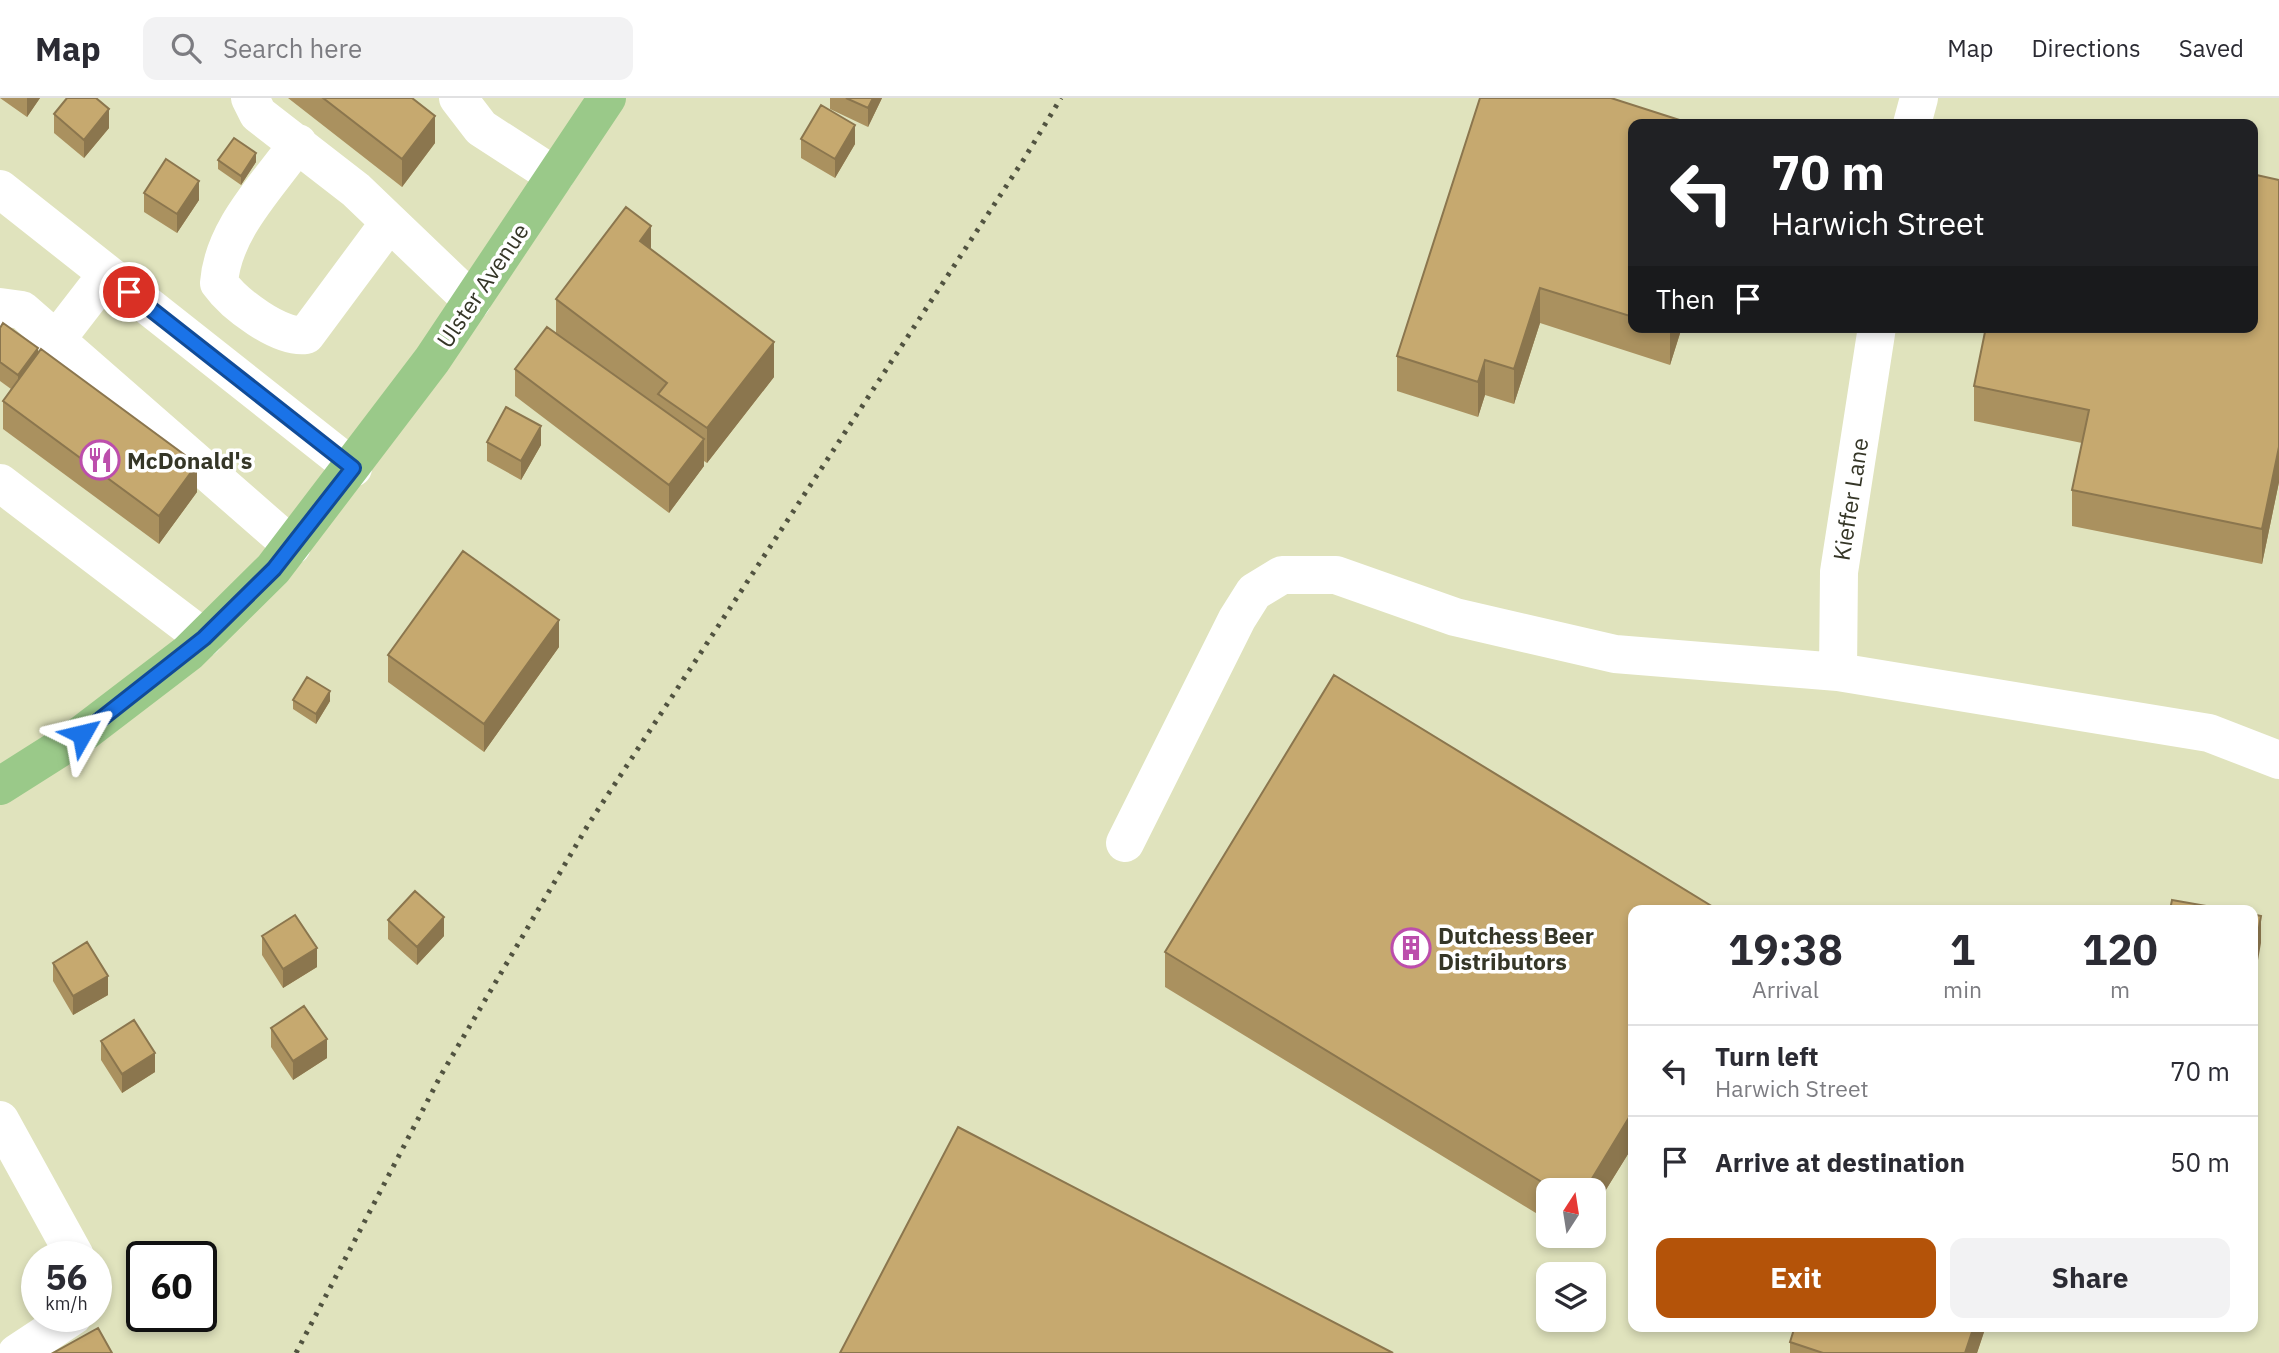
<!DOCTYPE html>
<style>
:root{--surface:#fff;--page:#f2f2f3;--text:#2b2b33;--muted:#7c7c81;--line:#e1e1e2;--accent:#b45309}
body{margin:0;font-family:"IBM Plex Sans",sans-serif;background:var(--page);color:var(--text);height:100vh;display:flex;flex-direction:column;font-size:26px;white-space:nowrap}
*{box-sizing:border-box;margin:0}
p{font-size:23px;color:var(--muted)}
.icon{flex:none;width:38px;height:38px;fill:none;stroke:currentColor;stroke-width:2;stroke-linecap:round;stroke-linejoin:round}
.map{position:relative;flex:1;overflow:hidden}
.side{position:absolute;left:1628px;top:807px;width:630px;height:427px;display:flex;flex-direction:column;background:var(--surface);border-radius:14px;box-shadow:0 4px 10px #0003}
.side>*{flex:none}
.hud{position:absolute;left:1628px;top:21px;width:630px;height:214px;border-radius:14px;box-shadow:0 4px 10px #0003;background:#202124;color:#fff;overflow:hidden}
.needle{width:46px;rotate:12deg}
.fabs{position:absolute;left:1536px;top:1080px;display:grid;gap:14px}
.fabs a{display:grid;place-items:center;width:70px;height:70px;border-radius:14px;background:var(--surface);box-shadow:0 4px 10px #0003;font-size:35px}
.speed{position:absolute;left:21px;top:1143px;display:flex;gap:14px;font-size:35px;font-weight:700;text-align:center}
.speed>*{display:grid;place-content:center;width:91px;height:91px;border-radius:50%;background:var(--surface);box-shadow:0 4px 10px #0003;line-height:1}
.speed small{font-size:18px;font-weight:400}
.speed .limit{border:4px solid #111;border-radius:10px;background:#fff;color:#111}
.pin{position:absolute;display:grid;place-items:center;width:60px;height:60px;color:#fff;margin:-30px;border:4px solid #fff;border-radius:50%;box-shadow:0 2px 7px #0007}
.me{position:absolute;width:77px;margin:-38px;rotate:53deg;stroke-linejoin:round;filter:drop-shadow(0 0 5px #0008)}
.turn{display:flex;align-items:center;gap:24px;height:147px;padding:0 28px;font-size:32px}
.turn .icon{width:91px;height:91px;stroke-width:2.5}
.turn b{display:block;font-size:49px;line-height:60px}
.then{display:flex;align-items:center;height:66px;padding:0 28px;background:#0003;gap:14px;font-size:26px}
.eta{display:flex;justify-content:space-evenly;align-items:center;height:119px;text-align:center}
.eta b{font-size:42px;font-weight:800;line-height:49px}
.cta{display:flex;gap:14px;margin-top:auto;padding:14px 28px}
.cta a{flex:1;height:80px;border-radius:14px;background:var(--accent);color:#fff;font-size:28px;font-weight:800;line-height:80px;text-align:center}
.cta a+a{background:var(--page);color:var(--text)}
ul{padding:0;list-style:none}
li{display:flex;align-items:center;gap:21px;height:91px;padding:0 28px;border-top:2px solid var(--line)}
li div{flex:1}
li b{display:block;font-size:26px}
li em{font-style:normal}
header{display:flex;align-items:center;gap:42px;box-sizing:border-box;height:98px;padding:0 35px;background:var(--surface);border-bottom:2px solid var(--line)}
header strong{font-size:33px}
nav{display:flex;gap:38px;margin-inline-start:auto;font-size:24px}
.search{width:490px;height:63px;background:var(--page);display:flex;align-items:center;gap:18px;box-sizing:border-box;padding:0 24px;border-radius:14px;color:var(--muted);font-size:26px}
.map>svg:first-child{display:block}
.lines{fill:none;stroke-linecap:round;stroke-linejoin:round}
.minor{stroke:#fff;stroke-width:38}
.major{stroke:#9ac989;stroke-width:38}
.rail{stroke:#515340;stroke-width:5;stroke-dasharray:3.5 7;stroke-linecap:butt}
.wall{fill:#aa915f}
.shaded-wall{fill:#8b764e}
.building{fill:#c6a96f;stroke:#8b764e;stroke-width:2}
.route-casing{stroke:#114b97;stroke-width:18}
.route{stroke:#1a73e8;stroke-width:12}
.labels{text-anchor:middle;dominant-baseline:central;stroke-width:7;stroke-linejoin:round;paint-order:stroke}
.street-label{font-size:23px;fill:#353627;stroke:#fff}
.poi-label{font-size:23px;font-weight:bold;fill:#353627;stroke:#fff;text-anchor:start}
</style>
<header>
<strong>Map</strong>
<div class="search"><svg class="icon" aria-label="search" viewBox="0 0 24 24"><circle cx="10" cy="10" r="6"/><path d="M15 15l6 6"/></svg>Search here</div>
<nav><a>Map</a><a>Directions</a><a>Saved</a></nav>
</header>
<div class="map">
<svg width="2279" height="1255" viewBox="0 0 2279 1255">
<rect width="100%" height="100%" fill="#e0e3bd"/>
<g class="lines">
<!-- minor -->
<path class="minor" d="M250,0L258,16L356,92L472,203
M458,0L481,30L555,78
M1912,26L1919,0
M298,45C268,88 223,131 219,185C234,206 280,241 306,237L389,125
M0,91L353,370
M0,209L22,212L292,448
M56,242L107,176
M0,385L204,540
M1838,574L1839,474L1877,229
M1125,745L1237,521L1254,494L1282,477H1336L1455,519L1615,556L1838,574L2209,635L2279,662
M0,1022L75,1158
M17,1255L73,1218"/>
<!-- major -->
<path class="major" d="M0,688L82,636L188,555L273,471L432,262L607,0"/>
<!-- rail -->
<path class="rail" d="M296,1255L441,977L588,727L1024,61L1061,0"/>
</g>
<!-- wall -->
<path class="wall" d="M0,0H40L27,19Z
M288,0H412L435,45L402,89Z
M830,0H882L868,29L830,11Z
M54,16L109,30L84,60L54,35Z
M1633,26V229H1682L1670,267L1540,225L1514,306L1485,297L1478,319L1397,293V258Z
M801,41L855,46L835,80L801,60Z
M218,62L256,64L241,87L218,71Z
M2279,82V384L2262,466L2072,428V392L2082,345L1974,323V288L2252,229Z
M144,95L199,102L177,135L144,114Z
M651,151L774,279L707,365L704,363V368L669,415L515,298V271L556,235V201Z
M0,230L38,254L197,394L159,446L3,331V303L11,291L0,283Z
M487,344L541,347L521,382L487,363Z
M559,549L484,654L388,584V557Z
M293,602L330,603L316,626L293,611Z
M1633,812V1048L1594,1111V1092H1549V1123L1165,889V854Z
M388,822L444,838L417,867L388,841Z
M262,838L317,869L283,890L262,857Z
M53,865L108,897L73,917L53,883Z
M271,930L327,960L293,982L271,949Z
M101,943L155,974L122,995L101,962Z
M1795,1228H1986L1977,1255H1790V1244Z"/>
<!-- shaded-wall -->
<path class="shaded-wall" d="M27,0H40L27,19Z
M873,0H882L868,29V10Z
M109,11V30L84,60V42Z
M435,18V45L402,89V61Z
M855,27V46L835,80V61Z
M256,55V64L241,87V78Z
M199,83V102L177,135V116Z
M651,128V163L640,143Z
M1540,190V225L1514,306V271Z
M1671,229H1682L1670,267V232Z
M774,244V279L707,365V330Z
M38,250V269L18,296V277Z
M1485,262V297L1478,319V284Z
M541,328V347L521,382V363Z
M704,341V368L669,415V387Z
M2279,349V384L2262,466V431Z
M197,366V394L159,446V418Z
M559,522V549L484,654V626Z
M330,593V603L316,626V616Z
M2261,818V845L2252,897V870Z
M444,819V838L417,867V849Z
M317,850V869L283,890V871Z
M108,878V897L73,917V898Z
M327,941V960L293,982V963Z
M155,955V974L122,995V976Z
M1633,1013V1048L1594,1111V1092H1585Z
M1974,1228H1986L1977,1255H1965Z"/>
<!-- building -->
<path class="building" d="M67,0H96L109,11L84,42L54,16Z
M323,0H412L435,18L402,61Z
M846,0H873L868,10Z
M1480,0H1611L1692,26H1633V219L1540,190L1514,271L1485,262L1478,284L1397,258Z
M821,7L855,27L835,61L801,41Z
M234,40L256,55L241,78L218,62Z
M166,61L199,83L177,116L144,95Z
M2252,76L2279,82V349L2262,431L2072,392L2089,312L1974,288L1986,229H2252Z
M626,109L651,128L640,143L774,244L707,330L658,296L667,285L556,201Z
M3,225L38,250L18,277L0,264V230Z
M547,229L704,341L669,387L515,271Z
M41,251L197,366L159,418L3,303Z
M506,309L541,328L521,363L487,344Z
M463,453L559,522L484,626L388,557Z
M1334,577L1718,812H1633V1013L1585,1092H1555L1165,854Z
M307,579L330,593L316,616L293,602Z
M415,793L444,819L417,849L388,822Z
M2172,802L2229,812H2170Z
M2252,816L2261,818L2252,870Z
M295,817L317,850L283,871L262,838Z
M87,844L108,878L73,898L53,865Z
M304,908L327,941L293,963L271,930Z
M134,922L155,955L122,976L101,943Z
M958,1029L1393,1255H840Z
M1795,1228H1974L1965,1255H1823L1790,1244Z
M98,1230L112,1255H53Z"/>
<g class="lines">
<!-- route casing -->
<g class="route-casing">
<path id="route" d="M82,636L204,540L274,471L353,370L129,194"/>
</g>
<!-- route -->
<use href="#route" class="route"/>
</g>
<!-- icons -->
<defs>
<g id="restaurant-ring" transform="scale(2.0125)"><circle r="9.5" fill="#fff" stroke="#bc4eac" stroke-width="1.5"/><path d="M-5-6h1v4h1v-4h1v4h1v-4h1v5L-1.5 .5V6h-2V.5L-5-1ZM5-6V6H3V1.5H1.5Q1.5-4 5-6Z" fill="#bc4eac"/></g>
<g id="building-ring" transform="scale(2.0125)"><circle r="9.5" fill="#fff" stroke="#bc4eac" stroke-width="1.5"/><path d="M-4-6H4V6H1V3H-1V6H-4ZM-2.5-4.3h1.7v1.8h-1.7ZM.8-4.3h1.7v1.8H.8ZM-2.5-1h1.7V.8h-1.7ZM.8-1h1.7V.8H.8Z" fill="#bc4eac"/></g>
</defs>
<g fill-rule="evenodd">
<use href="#restaurant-ring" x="100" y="362"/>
<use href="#building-ring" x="1411" y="850"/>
</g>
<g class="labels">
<!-- street labels -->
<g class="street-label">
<text transform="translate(482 187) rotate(-56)">Ulster Avenue</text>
<text transform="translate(1850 401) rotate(-81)">Kieffer Lane</text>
</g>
<!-- poi labels -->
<g class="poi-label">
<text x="127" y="362">McDonald's</text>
<text x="1438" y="837">Dutchess Beer<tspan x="1438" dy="26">Distributors</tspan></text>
</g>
</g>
</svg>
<div class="fabs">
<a><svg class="needle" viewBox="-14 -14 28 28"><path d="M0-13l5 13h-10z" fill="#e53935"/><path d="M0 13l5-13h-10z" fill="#7c7c81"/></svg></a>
<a><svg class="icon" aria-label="layers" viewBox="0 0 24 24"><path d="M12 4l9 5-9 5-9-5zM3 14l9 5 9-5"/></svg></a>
</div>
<div class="speed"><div>56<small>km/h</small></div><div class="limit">60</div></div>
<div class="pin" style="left:129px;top:194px;background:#d93025"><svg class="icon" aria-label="arrive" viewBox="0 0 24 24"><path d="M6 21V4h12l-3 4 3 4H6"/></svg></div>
<svg class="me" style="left:82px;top:636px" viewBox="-20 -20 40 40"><path d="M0-17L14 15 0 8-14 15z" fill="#1a73e8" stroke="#fff" stroke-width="4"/></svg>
<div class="hud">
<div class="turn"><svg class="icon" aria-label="left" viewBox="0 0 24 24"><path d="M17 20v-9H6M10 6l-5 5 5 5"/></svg><div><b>70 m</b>Harwich Street</div></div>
<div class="then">Then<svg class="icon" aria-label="arrive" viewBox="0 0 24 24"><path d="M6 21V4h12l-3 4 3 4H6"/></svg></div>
</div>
<section class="side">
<div class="eta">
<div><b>19:38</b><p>Arrival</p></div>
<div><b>1</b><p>min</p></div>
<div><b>120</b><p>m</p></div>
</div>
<ul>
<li><svg class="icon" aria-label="left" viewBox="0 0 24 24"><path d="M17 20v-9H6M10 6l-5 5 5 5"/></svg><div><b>Turn left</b><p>Harwich Street</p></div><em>70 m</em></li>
<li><svg class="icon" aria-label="arrive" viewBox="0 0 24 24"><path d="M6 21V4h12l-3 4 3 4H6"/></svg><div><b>Arrive at destination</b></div><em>50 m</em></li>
</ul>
<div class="cta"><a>Exit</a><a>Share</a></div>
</section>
</div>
